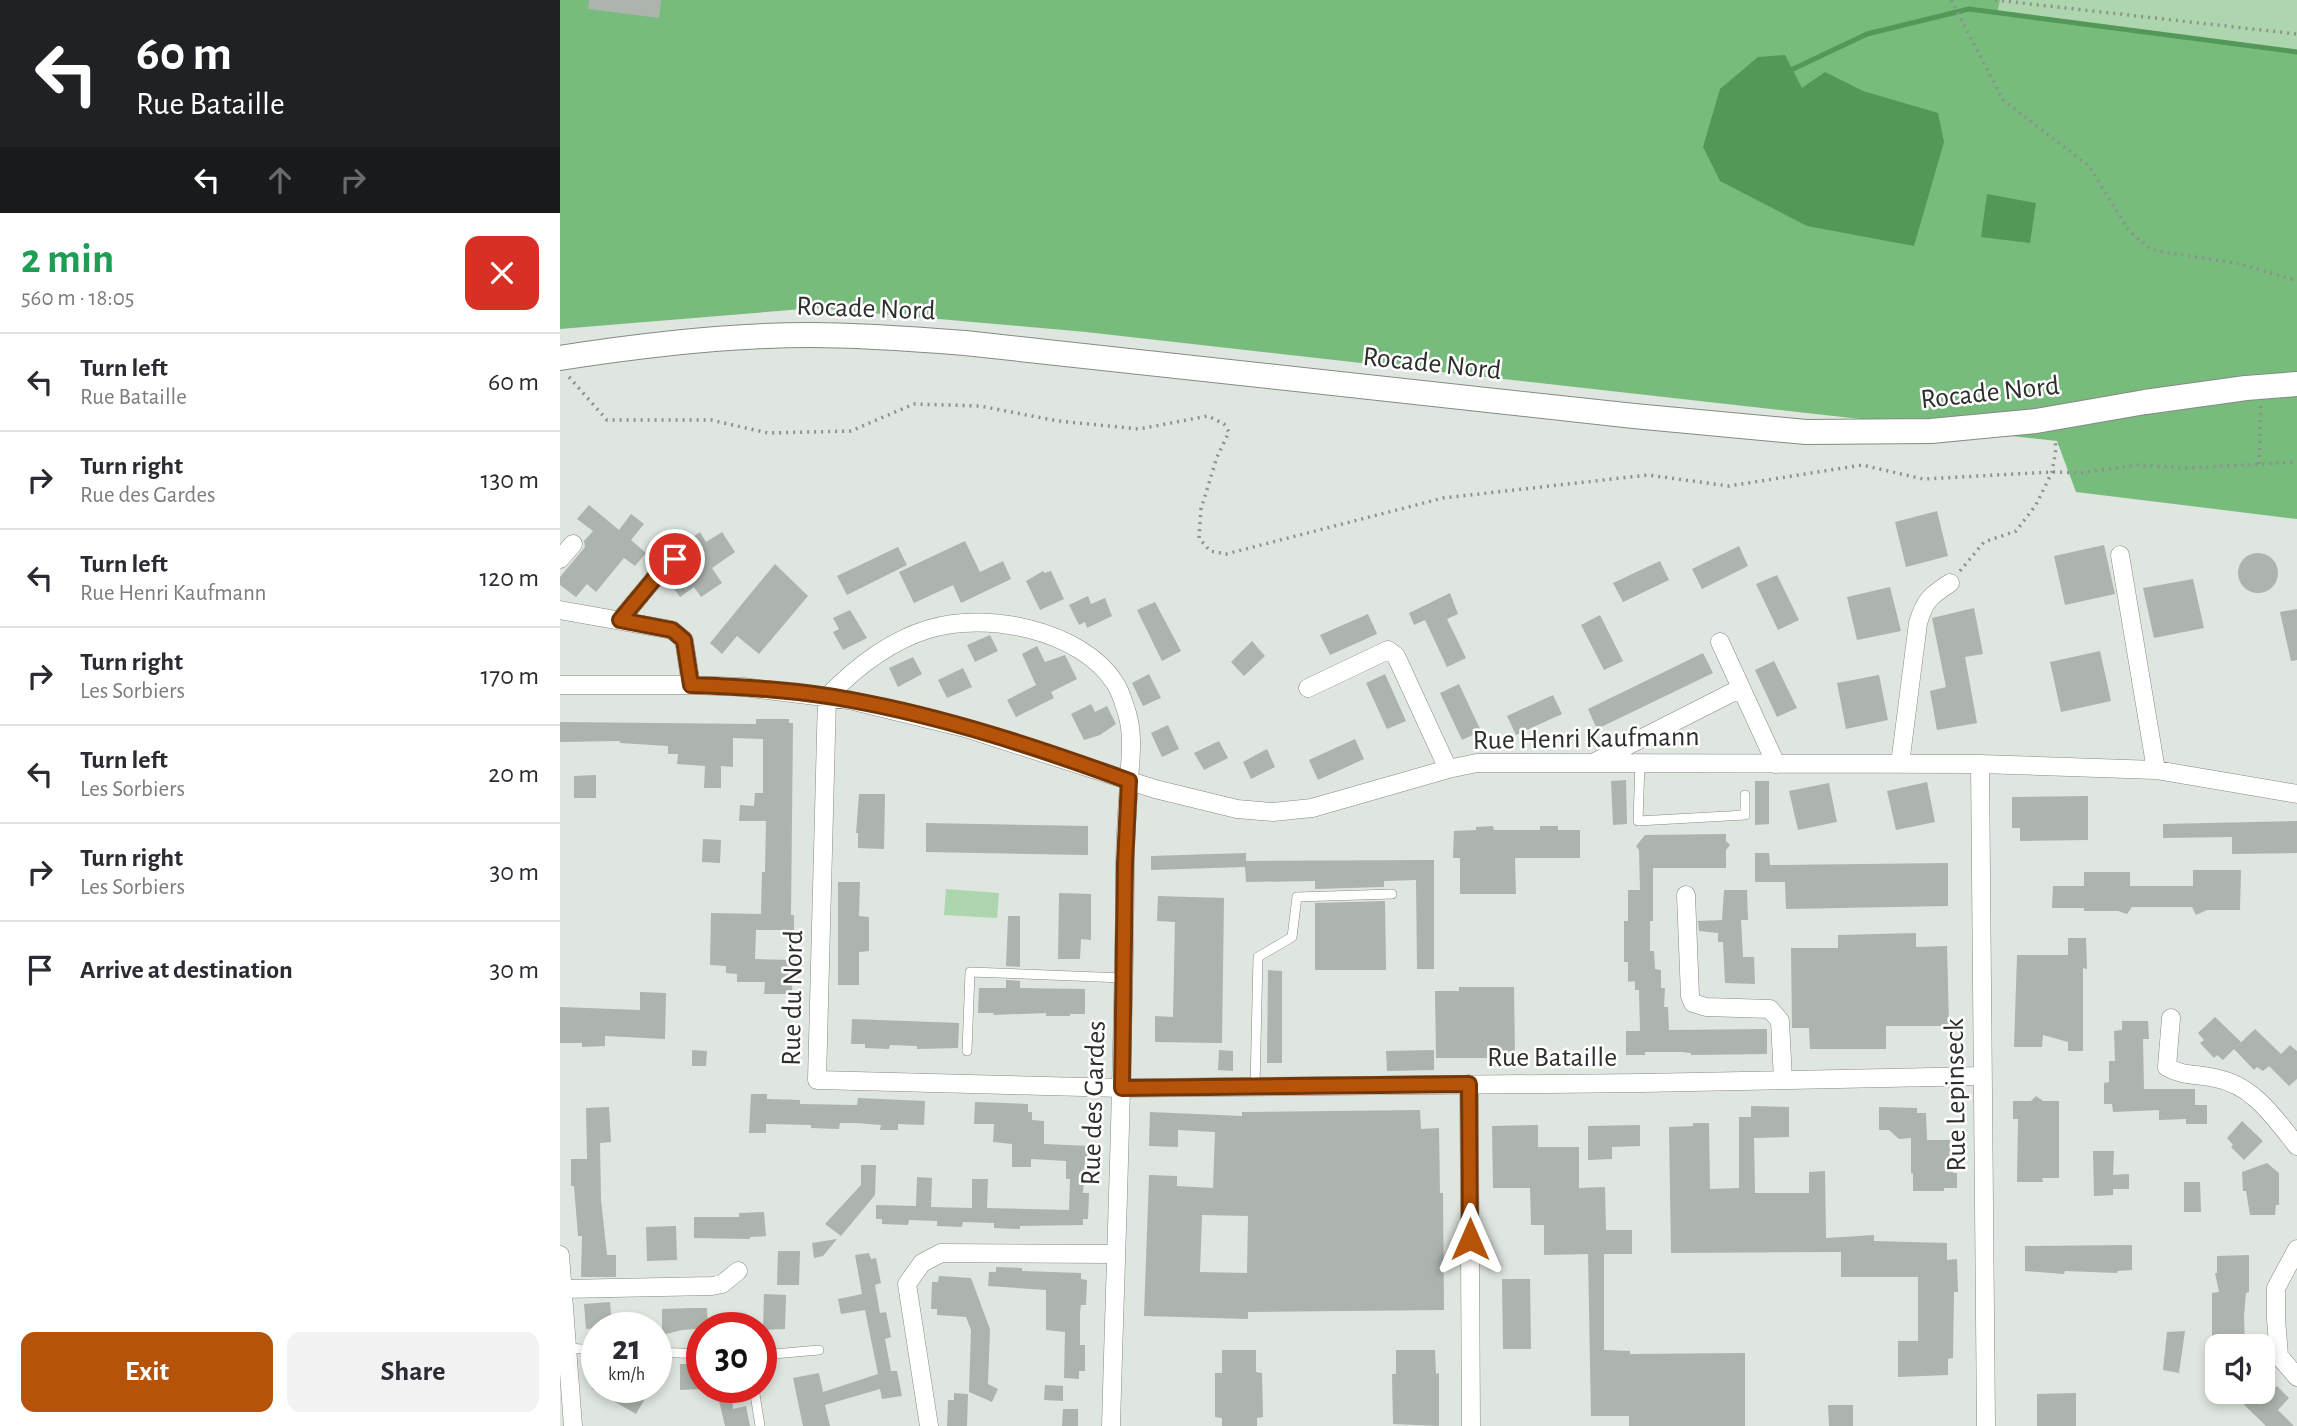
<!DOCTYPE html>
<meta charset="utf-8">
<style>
:root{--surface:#fff;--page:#f2f2f3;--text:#2b2b33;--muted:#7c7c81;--line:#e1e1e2;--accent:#b45309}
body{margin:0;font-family:"Alegreya Sans",sans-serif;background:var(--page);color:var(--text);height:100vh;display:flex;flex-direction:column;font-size:26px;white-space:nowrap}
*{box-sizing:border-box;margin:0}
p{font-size:23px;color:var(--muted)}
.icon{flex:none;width:38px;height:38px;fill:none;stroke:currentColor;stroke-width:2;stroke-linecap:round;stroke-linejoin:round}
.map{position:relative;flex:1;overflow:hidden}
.panel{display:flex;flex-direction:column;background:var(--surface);width:560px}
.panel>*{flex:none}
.guide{background:#202124;color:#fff;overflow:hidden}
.fabs{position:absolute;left:1645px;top:1334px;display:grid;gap:14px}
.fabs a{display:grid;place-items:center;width:70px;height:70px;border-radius:14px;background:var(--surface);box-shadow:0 4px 10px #0003;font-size:35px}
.speed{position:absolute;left:21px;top:1312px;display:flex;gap:14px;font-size:35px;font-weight:700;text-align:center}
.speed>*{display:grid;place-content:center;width:91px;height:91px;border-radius:50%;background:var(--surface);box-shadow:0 4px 10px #0003;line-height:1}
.speed small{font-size:18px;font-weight:400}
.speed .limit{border:10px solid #d22;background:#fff;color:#111}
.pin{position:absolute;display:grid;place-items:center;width:60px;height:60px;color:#fff;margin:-30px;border:4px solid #fff;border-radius:50%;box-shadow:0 2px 7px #0007}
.me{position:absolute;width:77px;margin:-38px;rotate:0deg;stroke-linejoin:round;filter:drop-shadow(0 0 5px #0008)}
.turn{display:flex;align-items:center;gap:24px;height:147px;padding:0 21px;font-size:32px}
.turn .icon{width:91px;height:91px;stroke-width:2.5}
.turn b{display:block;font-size:49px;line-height:60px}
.lanes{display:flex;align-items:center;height:66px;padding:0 21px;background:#0003;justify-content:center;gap:35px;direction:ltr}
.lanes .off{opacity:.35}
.round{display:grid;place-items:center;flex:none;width:74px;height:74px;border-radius:14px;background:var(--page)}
.summary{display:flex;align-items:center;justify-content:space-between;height:119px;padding:0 21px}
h1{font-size:42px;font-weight:700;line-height:52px;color:#1e9e55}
.primary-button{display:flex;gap:14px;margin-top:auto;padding:14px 21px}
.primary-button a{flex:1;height:80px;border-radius:14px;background:var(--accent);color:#fff;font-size:28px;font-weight:700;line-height:80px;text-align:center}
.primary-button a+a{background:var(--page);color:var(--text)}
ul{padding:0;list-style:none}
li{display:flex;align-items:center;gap:21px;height:98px;padding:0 21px;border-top:2px solid var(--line)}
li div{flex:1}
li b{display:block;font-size:26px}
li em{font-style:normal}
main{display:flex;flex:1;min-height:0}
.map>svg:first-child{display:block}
.green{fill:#add6ae}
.forest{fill:#77bc7c}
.water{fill:#539759}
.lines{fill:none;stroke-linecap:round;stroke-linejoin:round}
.stream{stroke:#539759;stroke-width:5}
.building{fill:#adb3ad;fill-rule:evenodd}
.service-casing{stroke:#858a85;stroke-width:10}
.minor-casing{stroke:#858a85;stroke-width:19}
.secondary-casing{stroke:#858a85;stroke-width:26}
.path{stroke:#8d928d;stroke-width:3.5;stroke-dasharray:2 5;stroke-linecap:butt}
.service{stroke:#fff;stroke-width:9}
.minor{stroke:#fff;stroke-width:18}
.secondary{stroke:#fff;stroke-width:24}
.route-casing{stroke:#753606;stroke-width:18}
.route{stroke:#b45309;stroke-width:12}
.labels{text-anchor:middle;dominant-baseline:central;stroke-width:5;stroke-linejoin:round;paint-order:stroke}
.street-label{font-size:28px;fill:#2c2f2c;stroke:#fff}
</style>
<main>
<section class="panel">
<div class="guide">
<div class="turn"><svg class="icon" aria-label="left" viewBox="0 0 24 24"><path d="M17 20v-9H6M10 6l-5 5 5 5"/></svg><div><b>60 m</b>Rue Bataille</div></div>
<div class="lanes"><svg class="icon" aria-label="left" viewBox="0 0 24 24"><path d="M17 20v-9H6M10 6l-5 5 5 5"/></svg><svg class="icon off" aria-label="ahead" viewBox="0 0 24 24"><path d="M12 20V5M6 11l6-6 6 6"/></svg><svg class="icon off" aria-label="right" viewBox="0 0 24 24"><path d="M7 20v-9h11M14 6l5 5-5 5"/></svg></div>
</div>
<div class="summary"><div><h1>2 min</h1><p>560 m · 18:05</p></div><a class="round" style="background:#d93025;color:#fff"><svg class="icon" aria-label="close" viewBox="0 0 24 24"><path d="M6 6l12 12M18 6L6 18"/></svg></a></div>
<ul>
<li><svg class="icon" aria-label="left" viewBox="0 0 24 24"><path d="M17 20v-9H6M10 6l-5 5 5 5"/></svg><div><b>Turn left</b><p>Rue Bataille</p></div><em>60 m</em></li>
<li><svg class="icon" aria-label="right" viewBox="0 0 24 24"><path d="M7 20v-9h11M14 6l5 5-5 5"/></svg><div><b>Turn right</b><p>Rue des Gardes</p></div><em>130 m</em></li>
<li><svg class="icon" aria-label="left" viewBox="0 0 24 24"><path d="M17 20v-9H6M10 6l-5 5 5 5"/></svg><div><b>Turn left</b><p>Rue Henri Kaufmann</p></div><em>120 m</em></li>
<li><svg class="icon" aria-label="right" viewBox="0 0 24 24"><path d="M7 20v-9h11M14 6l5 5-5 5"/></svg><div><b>Turn right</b><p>Les Sorbiers</p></div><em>170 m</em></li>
<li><svg class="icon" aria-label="left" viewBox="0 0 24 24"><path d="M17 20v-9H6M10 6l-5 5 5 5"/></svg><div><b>Turn left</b><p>Les Sorbiers</p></div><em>20 m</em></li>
<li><svg class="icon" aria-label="right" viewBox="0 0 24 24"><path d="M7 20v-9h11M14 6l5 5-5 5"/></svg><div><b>Turn right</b><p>Les Sorbiers</p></div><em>30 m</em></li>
<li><svg class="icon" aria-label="arrive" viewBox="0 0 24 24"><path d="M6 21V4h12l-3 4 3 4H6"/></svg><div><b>Arrive at destination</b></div><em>30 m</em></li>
</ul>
<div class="primary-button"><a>Exit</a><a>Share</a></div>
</section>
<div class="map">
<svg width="1737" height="1426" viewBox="0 0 1737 1426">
<rect width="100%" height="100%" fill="#dfe5df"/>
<!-- green -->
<path class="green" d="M1440,0H1737V50L1436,13Z
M386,889L439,893L437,918L384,915Z"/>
<!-- forest -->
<path class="forest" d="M0,0H1440L1437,13L1737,50V519L1516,492L1497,441L526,332L255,308L0,329Z"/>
<!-- water -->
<path class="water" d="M1225,55L1242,88L1265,72L1303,91L1378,113L1384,142L1354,246L1247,226L1160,181L1143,147L1160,89L1198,57Z
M1427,194L1476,203L1470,243L1421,237Z"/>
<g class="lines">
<!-- stream -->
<path class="stream" d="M1231,70L1307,34L1409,9L1737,52"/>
</g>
<!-- building -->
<path class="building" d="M29,0H101L99,18L28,9Z
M29,505L59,530L71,514L84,524L71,540L86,553L75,566L64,558L36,592L27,584L16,597L0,585V577L25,547L24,541L33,531L17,519Z
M1377,511L1388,556L1346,567L1335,522Z
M140,532L146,542L162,532L175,552L152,568L162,583L141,597L134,587L120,597L108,580L131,560L121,545Z
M405,541L420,572L443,561L451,579L401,603L393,585L354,603L339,572Z
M1544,545L1555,594L1505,605L1494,556Z
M1179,546L1188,566L1142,589L1132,569Z
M338,547L347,565L287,595L277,576Z
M1678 573a20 20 0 1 1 40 0a20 20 0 1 1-40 0Z
M1100,561L1109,580L1063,602L1053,583Z
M215,564L248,596L199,654L177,636L162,654L150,643Z
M483,571L484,573L491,571L504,599L480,610L466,581Z
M1217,575L1239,620L1218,630L1196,584Z
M1633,579L1644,628L1594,638L1583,588Z
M1330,587L1341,631L1297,640L1287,597Z
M890,593L898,614L887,619L906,658L887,667L865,620L854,625L849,613Z
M528,596L531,604L545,598L552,616L527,628L525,622L519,625L509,605Z
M595,602L621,651L602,661L577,610Z
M1414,608L1423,654L1405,657L1417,723L1377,730L1370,691L1386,687L1372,618Z
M1737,609V660L1731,661L1720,612Z
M290,610L307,638L283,650L273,632L279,629L273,618Z
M808,614L817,634L770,655L760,635Z
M1040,615L1063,661L1044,670L1021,625Z
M430,635L438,651L415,662L407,645Z
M692,641L705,656L684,676L671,662Z
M477,646L485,662L505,655L517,679L491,692L494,698L456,717L447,700L476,685L462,654Z
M1540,651L1551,701L1501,712L1490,662Z
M1143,653L1153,673L1037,729L1028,709Z
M353,657L362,674L338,687L329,668Z
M1214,661L1237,708L1217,717L1195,670Z
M403,668L412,687L387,698L378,680Z
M589,674L601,698L583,706L572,683Z
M825,674L846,721L827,729L806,683Z
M1319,675L1328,720L1286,729L1277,683Z
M899,684L921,731L902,740L880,693Z
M993,695L1002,714L956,735L947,716Z
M531,704L535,712L547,706L556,724L540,735L524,740L511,714Z
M196,719H229V723H233L231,915H234V930H196L195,959L233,960L232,994H204L205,982H177V974L166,973V966L150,965L151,913L201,914L202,872H205L206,821H179L180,805L194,806L195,793H203V739L173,738V767L161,766V788H144L145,766L117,764L118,754H108V746L60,743V741L0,742V722L196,724Z
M608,725L619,749L602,757L591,733Z
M795,739L804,759L758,780L749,760Z
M659,741L668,758L644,770L634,753Z
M707,749L715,767L691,779L683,762Z
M36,775V798H14V776Z
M1066,780L1067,824L1053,825L1051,781Z
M1195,781H1209V824L1195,825Z
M1367,782L1375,822L1336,830L1327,791Z
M1269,783L1277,822L1238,830L1229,791Z
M299,794H325L324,849L298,848V833H296Z
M1528,796V840L1460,841V828H1452V797Z
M1737,821V853L1672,854V837L1603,838V824Z
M366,823L528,826V855L366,852Z
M933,826L934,830H980V826H998V830H1020V858H955L956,894H900V858H893L894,831L916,830V827Z
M1166,834V841L1170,845L1166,850V868H1093V921H1090V951H1094L1095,969L1101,970V988H1105L1104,1007H1108L1109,1030L1207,1029V1054L1131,1055V1053L1121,1052H1085V1055H1066V1031H1080L1079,990H1075V981L1068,982V962H1064V921H1068V890H1080L1079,850L1076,846L1085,835Z
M143,839L161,840L160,863L142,862Z
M686,853V861L874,860V969H857L856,880L824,881V887L755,889V881L686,882L685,867L591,870V856Z
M1195,853H1209L1210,865L1388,863V906L1226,909L1225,882H1195Z
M1633,870H1681L1680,910H1647L1636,915L1632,907H1572L1567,914L1558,911H1524V908H1492L1493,886H1524V872H1570V886H1633Z
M278,882H300L299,916L309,917V951L299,952V985H278Z
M1164,890H1187L1188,920H1181L1183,957H1194L1195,984L1165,983L1163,942H1158V933L1139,931L1138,921L1162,920Z
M499,893L531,894V940L521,939L520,959H498Z
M598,896L664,898L662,1043L595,1042V1016L613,1017L615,922L597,921Z
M825,901L826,970H755V903Z
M448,916H460V967L446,966Z
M1356,933V947L1387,946L1389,1026H1326V1049H1250L1249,1028H1232L1231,948H1278V935Z
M1508,938H1526L1527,969L1523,968V1051H1508V1042L1483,1035L1482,1047H1454L1457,955H1508Z
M708,970L722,971V1063H707Z
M446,980L460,981V988L525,989V1014H510V1016H486V1013L433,1015L434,1013H418L419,988H446Z
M899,987H954L955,1058H876L875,991H899Z
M80,992L106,993L105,1039L45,1036V1046L22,1047V1043H0V1007L80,1010Z
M1655,1017L1681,1042L1663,1060L1657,1055L1654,1058L1640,1043L1644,1040L1638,1033Z
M292,1019L399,1023L398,1048L357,1049V1046L330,1045L329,1049L305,1048V1044H291Z
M1562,1021H1588L1589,1039H1583L1584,1089H1635V1105H1647V1124H1626V1119L1599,1120V1110L1553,1112L1552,1104H1544V1083L1549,1082V1061H1555L1554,1031L1562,1030Z
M1695,1029L1721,1054L1730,1045L1737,1051V1079L1729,1086L1709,1066L1703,1071L1697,1067L1694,1070L1674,1049Z
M132,1050L147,1051L146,1066H132Z
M659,1050L673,1051V1071L658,1070Z
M874,1050V1070L827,1071L826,1051Z
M191,1094H207V1099L240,1100V1104L297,1105L298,1098L365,1101L364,1125L338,1124V1130H320L321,1125L296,1123H280L279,1129L251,1128V1125L206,1124V1133H189Z
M1476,1096L1483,1101H1499V1178H1482L1483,1182H1457L1458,1119H1453V1101H1471Z
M415,1102L468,1104V1112H472V1120L484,1121V1144L530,1146V1162H525L523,1193H529L528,1219H523V1225L460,1226V1229L434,1228V1223L403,1222L402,1227L377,1226V1221L349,1220L348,1225L322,1224V1219H316V1205L356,1206L357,1177L372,1178L371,1207L412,1208V1179H428L427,1208L509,1210L510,1179H506V1161L471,1159V1167H452V1144L433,1142L434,1124H414Z
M1191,1106L1229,1107V1137L1194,1138L1195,1193H1249V1172L1265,1171L1266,1238L1314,1235V1241L1387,1243V1260L1397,1259L1398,1292H1394L1393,1358L1388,1359V1375L1338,1377V1341H1358V1277H1281V1252L1111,1253L1109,1127L1133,1126V1123H1149L1150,1189L1179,1188V1117H1191Z
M49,1107L51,1142L40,1143L41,1200L47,1255H56V1277H21L22,1236H18L14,1186H11V1159H27L26,1108Z
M1319,1107L1357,1108V1113H1366L1367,1140H1390V1167H1392L1393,1173H1397V1188H1384V1191H1353V1174L1351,1173V1138L1339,1139L1329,1130H1319Z
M860,1110L861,1129L879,1128L880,1193H883L884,1310L688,1312V1319L584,1316L589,1175L617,1176V1186L653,1188L655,1132L618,1130V1147L589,1146L590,1112L682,1116V1112ZM642,1215L688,1216L687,1273L640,1272Z
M1682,1121L1703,1141L1684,1160L1671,1147L1673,1145L1667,1138Z
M978,1125V1147H1019V1188L1045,1187L1046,1230H1072V1254H1044V1350L1070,1351V1354L1185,1353V1426H1069V1416H1031L1028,1254L984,1255V1225H971L970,1188H933L932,1126Z
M1080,1125V1146L1052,1147V1159L1028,1160V1126Z
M1533,1151H1554L1553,1175L1569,1174V1189H1553V1195L1534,1196Z
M1707,1163L1719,1173V1205H1716L1715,1215H1690L1686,1191H1683L1682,1172Z
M301,1165H316L315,1195L281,1236L265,1224L301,1185Z
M1624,1182H1640L1641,1212H1624Z
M204,1212L206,1236L190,1237V1239L134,1238V1217H179V1213Z
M116,1226L117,1260L87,1261L86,1227Z
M277,1239L263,1256L254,1258L252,1243Z
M1572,1245V1270L1558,1271L1557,1273L1505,1271L1504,1274L1465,1271V1246Z
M218,1251H240L239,1285H217Z
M309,1253L311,1259L316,1258L321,1283L315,1285L320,1313L326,1312L331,1337L325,1339L331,1371H337L342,1396L322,1399L320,1389L265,1405L270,1426H243L233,1378L259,1373L263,1392L318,1374L305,1310L281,1314L278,1299L302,1294L295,1255Z
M1689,1255V1292L1686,1293L1684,1316L1685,1346H1652V1293L1659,1292L1655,1273H1657V1256Z
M436,1267L462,1268V1271L521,1273V1279L527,1280L526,1305H521L520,1312V1345H525V1371H519V1379L504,1378L505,1332L486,1330V1290L428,1286L429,1272H436Z
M379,1276L411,1278L430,1329L428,1384L438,1389L432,1402L409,1392L411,1330L406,1317L377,1315V1309H371L372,1282H378Z
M942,1279H970L971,1349H943Z
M204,1294L226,1295L225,1329L203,1330Z
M50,1302L52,1327L26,1329L24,1304Z
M134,1308H147L148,1328L122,1330L102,1335V1309Z
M1625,1331L1619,1373L1603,1370L1607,1332Z
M662,1350H696V1372L702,1373L703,1417L697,1418V1426H662V1418L655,1417V1373H662Z
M836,1350H875L876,1374L879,1373V1426L833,1424L832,1374H836Z
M120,1364H142V1389L120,1390Z
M485,1385L503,1386V1401L484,1400Z
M1717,1386L1729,1398L1718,1410L1734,1426H1706L1670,1391H1705L1708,1394Z
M31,1388H91L76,1414Z
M156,1388H172L173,1409L186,1406L190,1426H165Z
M394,1393L408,1394L407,1426H387L388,1400H394Z
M1516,1393V1426H1477V1394Z
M1268,1405H1293V1426H1269Z
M503,1409H518V1426H502Z"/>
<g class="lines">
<!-- service casing -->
<g class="service-casing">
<path id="service" d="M1080,763L1078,821L1185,815V795
M407,1051L410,972L564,978
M695,1087L698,957L732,937L737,897L832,894
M7,1348L37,1350
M96,1352L142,1354
M201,1355L259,1350
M194,1388L200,1426"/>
</g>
<!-- minor casing -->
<g class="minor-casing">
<path id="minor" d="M1560,555L1596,770
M0,559L13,544
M0,610L112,630L124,640L131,685
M60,620L104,567L115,559
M1160,642L1216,764
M0,685H131L183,687L289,700L405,728L595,789L677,809L713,812L752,808L888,769L917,763L1420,764L1596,770L1737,794
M748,688L828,650L836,656L888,769
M1035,762L1181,688
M1340,764L1358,623C1365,600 1370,596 1390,583
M1420,764L1426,1426
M1126,895L1130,996L1133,1003L1146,1007L1210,1009L1220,1021L1223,1080
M1611,1018L1607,1067C1622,1076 1638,1074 1655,1078C1693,1085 1714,1117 1737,1146
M909,1084L911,1426
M1737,1249L1716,1288V1319L1719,1356L1737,1377
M0,1255L13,1426
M3,1289L152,1286L162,1284L178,1271
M369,1426L347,1284L362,1263L381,1253L555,1254
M551,1426C556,1240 564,1055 565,869C565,841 567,812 569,783C570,759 574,737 567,713C564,704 561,692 555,683C521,630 426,611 369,629C329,641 295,668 267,697L257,1080L562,1088L1082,1083L1422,1076"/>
</g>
<!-- secondary casing -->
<g class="secondary-casing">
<path id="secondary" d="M0,358C83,345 166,335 250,335C302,335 354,339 405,343L1074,416L1246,432L1371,431L1476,421L1585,402L1686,388L1737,384"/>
</g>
<!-- path -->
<path class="path" d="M1391,0L1443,100L1529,166L1569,231L1592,250L1681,264L1737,281
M1435,0L1737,34
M9,377L47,420H151L208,433L291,431L354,404L420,406L498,421L579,429L648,416L664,424L669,432L657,457L641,509L639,538L650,551L666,554L883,498L1088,475L1169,486L1302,465L1363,479L1492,472L1521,473L1576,465L1627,468L1737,462
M1699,464L1701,406
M1400,571L1424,542L1456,531L1476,505L1492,472L1496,449L1495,439"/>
<!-- service -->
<use href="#service" class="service"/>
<!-- minor -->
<use href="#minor" class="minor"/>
<!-- secondary -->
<use href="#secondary" class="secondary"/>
</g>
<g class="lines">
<!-- route casing -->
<g class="route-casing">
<path id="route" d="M115,559L104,567L60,620L112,630L124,640L131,685C184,687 239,690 291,700C385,717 479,748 569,781L565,863L562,1088L909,1084L910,1239"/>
</g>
<!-- route -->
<use href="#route" class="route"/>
</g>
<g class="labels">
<!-- street labels -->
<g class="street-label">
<text transform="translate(306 309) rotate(2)">Rocade Nord</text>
<text transform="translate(872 364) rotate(6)">Rocade Nord</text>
<text transform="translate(1430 393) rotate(-6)">Rocade Nord</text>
<text transform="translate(1026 739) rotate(-1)">Rue Henri Kaufmann</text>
<text transform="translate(233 998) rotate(-89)">Rue du Nord</text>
<text x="992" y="1058">Rue Bataille</text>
<text transform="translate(1396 1095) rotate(-91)">Rue Lepinseck</text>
<text transform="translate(534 1103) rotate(-88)">Rue des Gardes</text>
</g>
</g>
</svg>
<div class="fabs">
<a><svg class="icon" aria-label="sound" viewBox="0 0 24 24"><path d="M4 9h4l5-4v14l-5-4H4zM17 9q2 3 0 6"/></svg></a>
</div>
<div class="speed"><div>21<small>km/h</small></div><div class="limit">30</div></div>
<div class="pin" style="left:115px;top:559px;background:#d93025"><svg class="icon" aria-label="arrive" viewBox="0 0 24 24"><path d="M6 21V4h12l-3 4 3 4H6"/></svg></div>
<svg class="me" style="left:910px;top:1239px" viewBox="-20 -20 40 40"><path d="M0-17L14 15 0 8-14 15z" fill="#b45309" stroke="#fff" stroke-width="4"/></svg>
</div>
</main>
